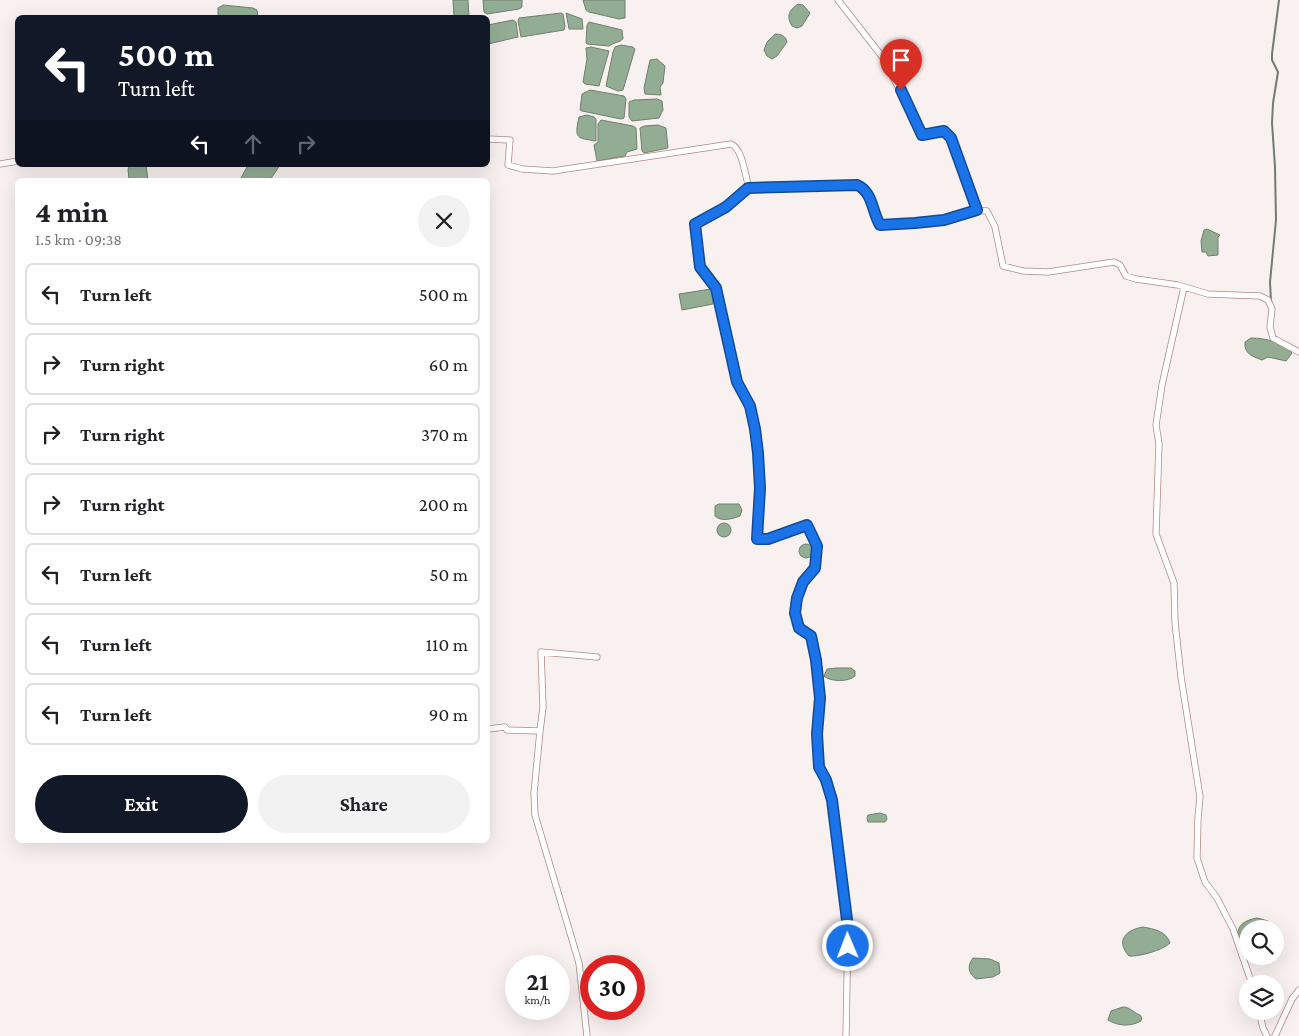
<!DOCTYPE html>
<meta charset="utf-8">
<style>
:root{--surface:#fff;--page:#f2f2f2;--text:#202124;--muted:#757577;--line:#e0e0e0;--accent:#111827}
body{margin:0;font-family:"Crimson Pro",serif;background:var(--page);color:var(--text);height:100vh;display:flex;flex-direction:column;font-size:19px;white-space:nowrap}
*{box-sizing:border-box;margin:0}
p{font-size:16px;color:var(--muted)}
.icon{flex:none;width:28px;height:28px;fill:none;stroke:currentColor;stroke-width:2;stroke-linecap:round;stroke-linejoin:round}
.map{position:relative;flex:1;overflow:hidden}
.sheet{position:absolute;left:15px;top:178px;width:475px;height:665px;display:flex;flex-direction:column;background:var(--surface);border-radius:8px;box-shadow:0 5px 20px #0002}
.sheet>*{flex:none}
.hud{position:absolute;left:15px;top:15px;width:475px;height:152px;border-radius:8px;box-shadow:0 5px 20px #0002;background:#111827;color:#fff;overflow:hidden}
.tools{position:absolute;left:1239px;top:920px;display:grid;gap:10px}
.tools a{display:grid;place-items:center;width:45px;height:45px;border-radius:50%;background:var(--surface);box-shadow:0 5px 20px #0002;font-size:25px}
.speed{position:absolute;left:505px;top:955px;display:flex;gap:10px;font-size:25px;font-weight:700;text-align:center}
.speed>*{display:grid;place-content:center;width:65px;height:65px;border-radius:50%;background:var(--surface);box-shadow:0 5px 20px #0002;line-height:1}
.speed small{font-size:12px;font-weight:400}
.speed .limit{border:8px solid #d22;background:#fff;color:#111}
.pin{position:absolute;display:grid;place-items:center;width:42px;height:42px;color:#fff;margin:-51px -21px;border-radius:50% 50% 50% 0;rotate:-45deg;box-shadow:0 0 5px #0007}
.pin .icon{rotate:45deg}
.me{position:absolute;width:55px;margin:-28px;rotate:359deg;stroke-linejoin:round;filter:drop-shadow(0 0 4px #0008)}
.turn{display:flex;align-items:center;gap:18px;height:105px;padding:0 20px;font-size:22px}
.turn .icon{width:65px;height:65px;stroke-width:2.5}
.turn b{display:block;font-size:35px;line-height:42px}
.lanes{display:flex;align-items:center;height:48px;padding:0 20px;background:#0003;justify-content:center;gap:25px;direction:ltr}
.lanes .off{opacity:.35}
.round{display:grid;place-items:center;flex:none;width:52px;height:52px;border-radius:26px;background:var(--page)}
.headline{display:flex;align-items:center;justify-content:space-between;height:85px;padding:0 20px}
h1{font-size:30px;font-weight:700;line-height:38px}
.cta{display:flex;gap:10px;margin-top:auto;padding:10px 20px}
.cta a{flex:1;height:58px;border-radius:30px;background:var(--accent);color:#fff;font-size:20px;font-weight:700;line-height:58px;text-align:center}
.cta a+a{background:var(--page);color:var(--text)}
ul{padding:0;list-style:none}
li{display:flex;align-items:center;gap:15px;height:62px;margin:0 10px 8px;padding:0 10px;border:2px solid var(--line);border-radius:8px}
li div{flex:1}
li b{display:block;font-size:19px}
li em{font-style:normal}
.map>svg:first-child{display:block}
.water{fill:#93ad94;stroke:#707e6d}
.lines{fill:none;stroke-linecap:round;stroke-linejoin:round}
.stream{stroke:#707e6d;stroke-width:2}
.street-casing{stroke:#af8884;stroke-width:7}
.street{stroke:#fff;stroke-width:5.5}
.route-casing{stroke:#114b97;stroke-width:12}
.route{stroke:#1a73e8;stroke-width:9}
</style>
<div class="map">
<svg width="1299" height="1036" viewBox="0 0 1299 1036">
<rect width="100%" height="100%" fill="#f9f1f0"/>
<!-- water -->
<path class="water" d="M453,0H468L469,17H454Z
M483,0H522V7L519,9L487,14L484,12Z
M583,0H625V18L619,19L589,12L586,10Z
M798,4L803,5L810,13L802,26L797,28L792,26C786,16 789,10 798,4Z
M223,5L253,8L257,10L258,17H218V8Z
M561,13L563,14L565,26L564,30L521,37L518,21L519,18Z
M566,13L582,19L583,29H569Z
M513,20L516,22L518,37L488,44V25Z
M589,22L622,30L623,39C619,43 614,42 609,46L587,44L586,43L587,25Z
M775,34C781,34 786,36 787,42L777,56L772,59L767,56L764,50L767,42Z
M621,45L633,47L635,49L623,90L618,91L606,86L613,52L615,47Z
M591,47L609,51L599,86L585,84L583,82L587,59L586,48Z
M657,59L665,66L663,83L660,87L661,95L645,94L644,88L650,60Z
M590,90L624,96L626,99L624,118L621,119L582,111L580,110L582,94Z
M634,100L657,99L662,101L663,110L659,118L632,121L629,117V102Z
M587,115L594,117L596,119V141C577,138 574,139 579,117Z
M601,120L633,126L636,128L637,149L627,152L625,156L597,161L594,145L598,142V124Z
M658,125L666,128L668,148L644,153L642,151L640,128L644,126Z
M130,165H146L148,180H129L128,169Z
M248,165H280L270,180H240Z
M1207,229L1220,235L1218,237V255L1208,256L1206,252H1202L1201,241L1204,230Z
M711,289L713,295V304L682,310L679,294Z
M1251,338C1265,338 1283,342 1292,353L1286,361L1268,357L1262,360C1252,356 1244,354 1245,342Z
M719,504H739L742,510L740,516C732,519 721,522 715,516V506Z
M717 530a7 7 0 1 1 14 0a7 7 0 1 1-14 0Z
M799 551a7 7 0 1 1 14 0a7 7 0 1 1-14 0Z
M837,668H851L855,671V676C849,682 830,682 824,676L827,669Z
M880,813L886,815L887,819L885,822H868L867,818L868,815Z
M1257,918L1268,921L1272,929H1248L1247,938H1239C1235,925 1246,920 1257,918Z
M1143,927C1154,929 1166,931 1170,943C1163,950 1139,957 1129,956C1115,940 1126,930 1143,927Z
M973,958L990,959L999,963L1000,973L993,977L976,979C968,973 967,966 973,958Z
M1123,1007C1130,1007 1134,1013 1140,1015L1142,1018L1141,1021C1130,1027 1118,1026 1108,1020L1111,1011Z"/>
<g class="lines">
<!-- stream -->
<path class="stream" d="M1271,301L1270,282L1276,220L1275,167L1272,123L1273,103L1278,72L1272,60V54L1279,0"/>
<!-- street casing -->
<g class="street-casing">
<path id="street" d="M838,0L884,59L922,135L944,131L951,138L977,211
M488,139L510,140L508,165L522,169L553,171L731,144C743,149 745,176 749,188L857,185C873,191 872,212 880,225C901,225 923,224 944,219C958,217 972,209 987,211L995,227L1003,266L1023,271L1048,272L1114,262L1120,265L1126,276L1136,279L1178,285L1208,294L1260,296L1268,300L1272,309L1270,327L1273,338L1299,352
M0,164L18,161
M749,188L726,207L695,224L700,267L716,288L737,382L750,406L755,429L758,453L760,488L757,539H768L807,525L817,545L815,568L803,582L797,598L795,613L799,629L809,634L813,642L820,698L817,734L819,767L826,780L832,801L848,927L846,1036
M1184,287L1162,385L1156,425L1159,444L1156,534L1174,583L1175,622L1181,677L1200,797L1198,818L1197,858L1205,882L1217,898L1233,929L1252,984
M488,729L505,727L507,730L540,731L543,707L541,652L597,657
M540,731L534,793L535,815L579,963L587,1036
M1259,1011L1263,1028L1267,1036
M1275,1036L1292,999L1299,990"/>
</g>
<!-- street -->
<use href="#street" class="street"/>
</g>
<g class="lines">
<!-- route casing -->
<g class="route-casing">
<path id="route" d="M848,946V928L832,800L826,780L819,767L817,734L820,698L816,660L811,636L799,628L795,613L797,598L803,582L815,568L817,546L807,525L768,539H757L760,488L758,453L755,429L750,406L737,382L716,288L700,267L695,224L726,207L748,188L857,185C873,192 872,212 880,225L915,223L944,220L977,210L951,138L944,131L922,135L901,90"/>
</g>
<!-- route -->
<use href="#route" class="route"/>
</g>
</svg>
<div class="tools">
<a><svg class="icon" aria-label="search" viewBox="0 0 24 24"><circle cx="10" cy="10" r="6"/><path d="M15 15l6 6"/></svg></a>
<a><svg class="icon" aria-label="layers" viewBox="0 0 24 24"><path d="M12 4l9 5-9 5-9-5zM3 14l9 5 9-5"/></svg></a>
</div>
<div class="speed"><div>21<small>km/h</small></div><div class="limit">30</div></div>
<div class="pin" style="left:901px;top:90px;background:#d93025"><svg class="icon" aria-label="arrive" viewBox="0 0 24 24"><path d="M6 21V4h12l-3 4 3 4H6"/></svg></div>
<svg class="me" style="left:848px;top:946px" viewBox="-20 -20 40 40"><circle r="17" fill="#1a73e8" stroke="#fff" stroke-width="3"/><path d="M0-11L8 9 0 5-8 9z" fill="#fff"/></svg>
<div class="hud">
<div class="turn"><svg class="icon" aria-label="left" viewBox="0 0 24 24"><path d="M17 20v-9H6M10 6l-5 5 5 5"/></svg><div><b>500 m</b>Turn left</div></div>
<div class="lanes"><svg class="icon" aria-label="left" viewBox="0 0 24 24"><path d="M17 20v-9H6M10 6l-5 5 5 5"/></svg><svg class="icon off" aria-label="ahead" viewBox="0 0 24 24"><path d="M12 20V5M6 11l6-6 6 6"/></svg><svg class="icon off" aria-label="right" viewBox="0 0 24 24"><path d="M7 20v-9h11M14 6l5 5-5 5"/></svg></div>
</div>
<section class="sheet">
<div class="headline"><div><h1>4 min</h1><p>1.5 km · 09:38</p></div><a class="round"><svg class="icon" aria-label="close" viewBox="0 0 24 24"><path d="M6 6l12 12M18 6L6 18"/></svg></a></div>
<ul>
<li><svg class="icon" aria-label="left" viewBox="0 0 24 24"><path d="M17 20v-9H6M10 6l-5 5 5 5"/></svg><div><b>Turn left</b></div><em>500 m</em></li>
<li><svg class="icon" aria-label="right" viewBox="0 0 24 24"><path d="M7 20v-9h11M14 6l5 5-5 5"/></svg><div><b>Turn right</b></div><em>60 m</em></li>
<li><svg class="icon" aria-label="right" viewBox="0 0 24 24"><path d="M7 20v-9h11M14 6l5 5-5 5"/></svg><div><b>Turn right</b></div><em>370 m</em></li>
<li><svg class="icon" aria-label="right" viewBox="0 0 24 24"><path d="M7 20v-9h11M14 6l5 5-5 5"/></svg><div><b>Turn right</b></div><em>200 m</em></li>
<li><svg class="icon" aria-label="left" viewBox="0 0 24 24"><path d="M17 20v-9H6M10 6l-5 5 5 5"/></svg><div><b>Turn left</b></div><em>50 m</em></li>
<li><svg class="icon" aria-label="left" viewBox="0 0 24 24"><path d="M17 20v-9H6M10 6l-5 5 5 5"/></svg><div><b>Turn left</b></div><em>110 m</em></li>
<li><svg class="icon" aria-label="left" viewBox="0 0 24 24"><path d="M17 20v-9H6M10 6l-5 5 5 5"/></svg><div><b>Turn left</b></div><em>90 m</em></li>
</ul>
<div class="cta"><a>Exit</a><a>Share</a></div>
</section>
</div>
